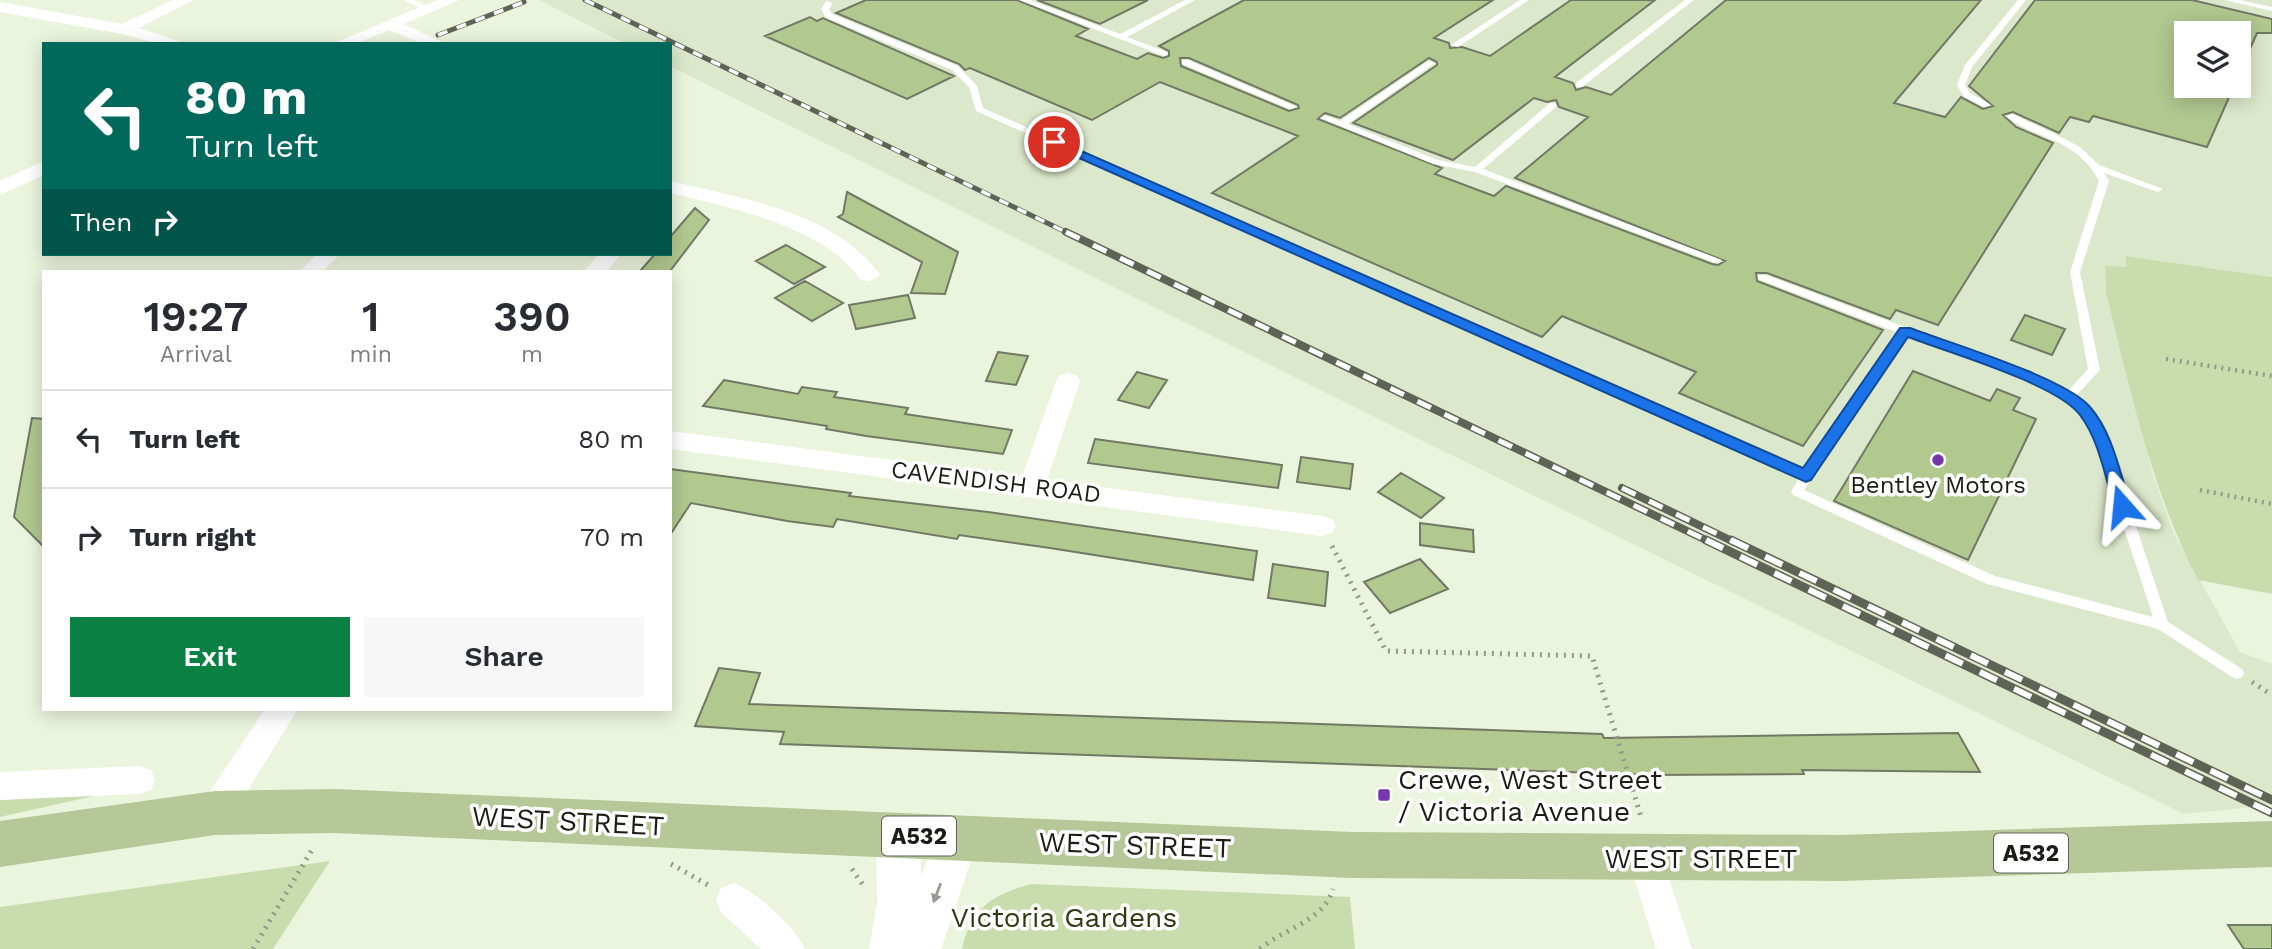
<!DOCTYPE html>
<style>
:root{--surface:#fff;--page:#f7f7f7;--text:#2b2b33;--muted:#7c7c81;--line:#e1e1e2;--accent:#0b8043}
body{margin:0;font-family:"Work Sans",sans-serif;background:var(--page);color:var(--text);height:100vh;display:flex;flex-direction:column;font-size:26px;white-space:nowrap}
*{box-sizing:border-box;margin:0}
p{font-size:23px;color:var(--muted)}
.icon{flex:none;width:38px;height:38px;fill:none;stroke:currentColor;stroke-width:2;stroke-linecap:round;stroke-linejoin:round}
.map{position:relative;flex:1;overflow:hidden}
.details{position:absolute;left:42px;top:270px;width:630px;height:441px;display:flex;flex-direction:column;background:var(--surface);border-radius:0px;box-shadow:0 4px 18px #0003}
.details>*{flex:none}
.banner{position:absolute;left:42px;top:42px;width:630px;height:214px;border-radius:0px;box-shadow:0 4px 18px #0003;background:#00695c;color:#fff;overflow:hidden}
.fabs{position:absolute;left:2174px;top:21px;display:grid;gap:14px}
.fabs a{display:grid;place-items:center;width:77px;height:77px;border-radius:0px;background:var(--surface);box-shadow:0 4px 18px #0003;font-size:35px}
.pin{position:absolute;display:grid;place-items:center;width:60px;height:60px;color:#fff;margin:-30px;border:4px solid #fff;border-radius:50%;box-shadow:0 2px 7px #0007}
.me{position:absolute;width:77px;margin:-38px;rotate:342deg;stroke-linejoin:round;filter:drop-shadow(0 0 5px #0008)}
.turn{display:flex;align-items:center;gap:24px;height:147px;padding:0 28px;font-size:32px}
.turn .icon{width:91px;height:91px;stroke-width:2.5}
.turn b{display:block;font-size:49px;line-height:60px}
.then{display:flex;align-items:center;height:66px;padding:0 28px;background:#0003;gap:14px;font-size:26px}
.eta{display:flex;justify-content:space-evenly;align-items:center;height:119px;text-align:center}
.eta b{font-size:42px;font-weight:600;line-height:49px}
.cta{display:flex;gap:14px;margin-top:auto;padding:14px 28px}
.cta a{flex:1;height:80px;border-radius:0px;background:var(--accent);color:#fff;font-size:28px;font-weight:600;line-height:80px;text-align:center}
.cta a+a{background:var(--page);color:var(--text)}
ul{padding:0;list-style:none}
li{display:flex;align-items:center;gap:21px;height:98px;padding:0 28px;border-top:2px solid var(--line)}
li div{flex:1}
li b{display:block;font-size:26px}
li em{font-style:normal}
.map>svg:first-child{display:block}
.built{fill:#dce8cb;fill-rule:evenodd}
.green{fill:#c9dcad}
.building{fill:#b1c88f;stroke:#717965;stroke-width:2;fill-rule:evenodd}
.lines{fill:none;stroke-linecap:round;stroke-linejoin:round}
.path-far1{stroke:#929988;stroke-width:4.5;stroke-dasharray:2 5;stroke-linecap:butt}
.path{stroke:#929988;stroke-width:5;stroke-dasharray:2 6;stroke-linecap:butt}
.service{fill:#fff;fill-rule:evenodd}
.minor{fill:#fff;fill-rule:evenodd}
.tertiary{fill:#fff;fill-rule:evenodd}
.primary{fill:#b6c798;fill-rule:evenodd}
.rail-far2-casing{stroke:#5e6356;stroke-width:5}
.rail-far1-casing{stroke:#5e6356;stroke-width:8}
.rail-casing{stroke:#5e6356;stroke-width:9}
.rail-far2{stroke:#fff;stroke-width:3.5;stroke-dasharray:10;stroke-linecap:butt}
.rail-far1{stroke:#fff;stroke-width:5;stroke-dasharray:15;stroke-linecap:butt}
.rail{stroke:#fff;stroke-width:6;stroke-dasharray:19;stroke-linecap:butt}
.oneway{fill:#989a96}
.route{fill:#1a73e8;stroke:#114b97;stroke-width:2}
.poi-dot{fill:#7737ac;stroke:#fff;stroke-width:2.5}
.labels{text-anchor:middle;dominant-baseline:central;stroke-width:7;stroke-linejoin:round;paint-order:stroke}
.shield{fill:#fff;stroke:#5f625c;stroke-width:2}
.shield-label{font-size:23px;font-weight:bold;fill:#1b1e16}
.street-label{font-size:24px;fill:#1b1e16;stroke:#fff}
.poi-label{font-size:24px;fill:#1b1e16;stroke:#fff}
.near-poi-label{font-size:28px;fill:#1b1e16;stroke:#fff;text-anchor:start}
.near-street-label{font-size:28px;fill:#1b1e16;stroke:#fff}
.near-park-label{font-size:28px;fill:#2d3b12;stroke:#fff}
</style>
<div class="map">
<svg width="2272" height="949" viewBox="0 0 2272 949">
<rect width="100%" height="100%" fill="#ebf4dd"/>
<!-- built -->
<path class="built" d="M539,0H2272V277L2125,256L2127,267H2105L2106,293L2154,478L2174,534L2240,652L2272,664V805L2184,814L1437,448L670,66V44H626ZM2186,33H2238V86H2186Z"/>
<!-- green -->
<path class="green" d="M2125,256L2272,277V594L2198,580C2151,490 2131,391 2106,293L2105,266L2127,267Z
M147,784L0,817V800Z
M330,861L273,949H0V907Z
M1031,884L1350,897L1355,949H962C971,908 992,895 1031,884Z"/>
<!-- building -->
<path class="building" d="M866,0H1017L1088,29L1076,36L1137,59L1148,53L1163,58L1169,56V51L1159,46L1244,0H1493L1434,38L1449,43L1450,48L1462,47L1490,56L1571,0H1655L1555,77L1573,83L1576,90L1586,87L1611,95L1726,0H1981L1894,103L1945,117L1961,97L1983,109L1993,106L1969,86L2035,0H2192L2272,19V33H2257L2238,76V33H2186V86H2234L2207,147L2093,116L2089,122L2070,117L2059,133L2013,112L2003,115L2016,127L2053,143L1938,325L1896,310L1890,319L1767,273H1756L1757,281L1883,330L1803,446L1679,393L1696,372L1562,316L1542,337L1212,193L1298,136L1160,82L1092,120L970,68L965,70L959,64L836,13ZM1180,58H1189L1298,105L1299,108L1289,111L1181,66ZM1429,58L1437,62V65L1353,123L1453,160L1534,98L1547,102L1556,100L1559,107L1588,117L1515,178L1725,261L1718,265L1712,264L1506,186L1494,196L1435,174L1442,168L1318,119L1325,113L1340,118Z
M1037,0H1148L1100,24Z
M810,17L817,21L823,18L954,76L907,99L765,36Z
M847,192L958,252L945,294L911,293L922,262L838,217L843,214Z
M695,208L709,220L670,271H640L655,254H670V237Z
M786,245L825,267L794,284L756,261Z
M805,281L843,303L812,321L775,298Z
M908,295L915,318L856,329L849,305Z
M2025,315L2065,329L2052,355L2011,340Z
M998,352L1028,356L1016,385L986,381Z
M1913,371L1990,401L1997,389L2020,398L2013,410L2036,419L1968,560L1834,501Z
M1137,372L1167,380L1149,408L1118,400Z
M724,380L798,394L802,387L837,392L834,397L908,408L905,414L1012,430L1003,454L866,436L826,429L827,426L703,406Z
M32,418L44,419V547L14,517Z
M1095,439L1282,465L1278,488L1088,463Z
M1301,457L1353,464L1350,489L1297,482Z
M670,469L851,493L849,496L988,512L1257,551L1253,580L1050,548L959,535L957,539L837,519L833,527L787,521L691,503L670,535Z
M1401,473L1444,498L1421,518L1378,492Z
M1420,523L1473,530L1474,552L1420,545Z
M1420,559L1448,589L1390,613L1364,582Z
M1273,564L1328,572L1325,606L1268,598Z
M719,668L760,673L749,704L1602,734L1604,738L1958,733L1980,772L1802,770L1804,774L1651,775L780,744L784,732L695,726Z
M2228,925H2272V949H2244Z"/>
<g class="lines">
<!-- path-far1 -->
<path class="path-far1" d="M2166,359L2272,376
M2200,490L2272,504"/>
<!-- path -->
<path class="path" d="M1332,546L1386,651L1592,656L1642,820
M2252,682L2272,695
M671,864L708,885
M852,869L863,885
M253,949L313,848
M1260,949C1283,929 1324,921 1333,889"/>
<!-- service -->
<path class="service" d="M404,0H414L433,9L426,11Z
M1019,0H1030L1120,34L1185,0H1195L1127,37L1167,52L1168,54L1164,56Z
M1520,0H1529L1458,47L1451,45Z
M1685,0H1694L1582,87H1576V83Z
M2018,0H2026L1972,67L1965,85L1970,93L1991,105L1984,107L1964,97L1957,85L1965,65Z
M2225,0H2240L2272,7V11Z
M826,1L833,3L829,9L832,14L958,66L977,86L983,108L1804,470L1899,333L1758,279V275H1766L2038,377L2067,392L2088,369L2070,272L2099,181C2076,137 2038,141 2005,116L2012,114L2053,133L2080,147L2099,165L2163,189L2158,192L2155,191L2104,173L2109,181L2080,272L2100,370L2075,397L2090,411L2105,434L2168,622L2242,669L2244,673L2242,677L2237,679L2232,677L2158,629L1987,584L1793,495L1791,492L1799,478L976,111L969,87L952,70L826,18L821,9ZM1907,336L2030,383L2051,393L2075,409L2093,434L2153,617L1995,576L1804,490Z
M1182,60H1188L1297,107L1290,109L1182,64Z
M1428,61L1435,63L1348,124L1438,160L1475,167L1550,103H1556V107L1483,169L1722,260L1717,263L1713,262L1475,172L1433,164L1320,118L1324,115L1340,121Z"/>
<!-- minor -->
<path class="minor" d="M173,0H194L139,28L187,44H159L122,34L0,12V2L122,24Z
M437,0H459L404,24L446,44H423L389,30L355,44H332Z
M44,161V175L0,195V181Z
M670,181C740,198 836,212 880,275L869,282L861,280C824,226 731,208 670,193Z
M317,254H340L323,271H300Z
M599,254H621L607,271H584Z
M1068,373L1077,376L1080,381L1047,480L1322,516L1332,519L1336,526L1332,533L1322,536L670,449V431L1022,477L1056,381L1059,376Z
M265,709H298L227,824L215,828L203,824L198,813L203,802Z
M139,766L151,770L155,780L151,790L139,794L0,800V772Z
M1645,842L1657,847L1662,858L1692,949H1656L1628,858L1633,847Z
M734,883C756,892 796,927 805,949H761L721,912L716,900L721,888Z"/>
<!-- tertiary -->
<path class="tertiary" d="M898,815L913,821L920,835L921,876L942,824L957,818L972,824L979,838L941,949H869L877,903L876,835L883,821Z"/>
<!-- primary -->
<path class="primary" d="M335,789L1352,832L1841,835L2272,821V867L1841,881L1352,878L335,833L215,835L0,867V821L215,791Z"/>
<!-- rail-far2 casing -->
<g class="rail-far2-casing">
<path id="rail-far2" d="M585,0L1070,234
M438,35L524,2"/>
</g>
<!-- rail-far1 casing -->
<g class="rail-far1-casing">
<path id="rail-far1" d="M1066,232L1710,542
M1622,488L1734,542"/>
</g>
<!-- rail casing -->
<g class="rail-casing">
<path id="rail" d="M1706,540L2272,813
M1731,540L2272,800"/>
</g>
<!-- rail-far2 -->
<use href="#rail-far2" class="rail-far2"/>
<!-- rail-far1 -->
<use href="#rail-far1" class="rail-far1"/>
<!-- rail -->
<use href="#rail" class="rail"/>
</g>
<!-- one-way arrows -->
<defs><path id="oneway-solid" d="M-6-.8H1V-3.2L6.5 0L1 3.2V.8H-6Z" transform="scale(1.75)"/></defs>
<use class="oneway" href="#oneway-solid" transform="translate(937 893) rotate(111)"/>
<!-- route -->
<path class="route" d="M1054,139L1803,468L1900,328H1910C1950,343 2066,378 2090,407C2113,433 2120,474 2131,506L2122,511L2114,506C2105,476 2099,440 2080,415C2057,384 1947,352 1908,337L1811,480L1806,482L1050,145V140Z"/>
<!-- markers -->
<g class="poi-dot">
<circle cx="1938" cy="460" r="7"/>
<rect x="1377" y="788" width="14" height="14" rx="3.5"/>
</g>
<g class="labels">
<!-- shield labels -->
<g class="shield">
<rect x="882" y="816.5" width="74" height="39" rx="5"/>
<rect x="1994" y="833.5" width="74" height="39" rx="5"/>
</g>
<g class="shield-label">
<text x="919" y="836">A532</text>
<text x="2031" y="853">A532</text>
</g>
<!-- street labels -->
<g class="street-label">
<text transform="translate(996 482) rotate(7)">CAVENDISH ROAD</text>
</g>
<!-- poi labels -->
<g class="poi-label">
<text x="1938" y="485">Bentley Motors</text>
</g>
<!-- near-poi labels -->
<g class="near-poi-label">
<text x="1398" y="779">Crewe, West Street<tspan x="1398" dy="32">/ Victoria Avenue</tspan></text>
</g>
<!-- near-street labels -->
<g class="near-street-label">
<text transform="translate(568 821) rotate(3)">WEST STREET</text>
<text transform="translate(1135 845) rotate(2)">WEST STREET</text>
<text x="1701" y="858">WEST STREET</text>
</g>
<!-- near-park labels -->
<g class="near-park-label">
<text x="1064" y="917">Victoria Gardens</text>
</g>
</g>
</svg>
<div class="fabs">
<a><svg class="icon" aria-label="layers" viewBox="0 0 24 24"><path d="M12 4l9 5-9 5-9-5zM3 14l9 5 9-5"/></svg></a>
</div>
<div class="pin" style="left:1054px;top:142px;background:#d93025"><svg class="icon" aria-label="arrive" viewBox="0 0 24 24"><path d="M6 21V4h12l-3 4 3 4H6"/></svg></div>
<svg class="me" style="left:2122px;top:506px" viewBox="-20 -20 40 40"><path d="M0-17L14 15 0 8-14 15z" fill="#1a73e8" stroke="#fff" stroke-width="4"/></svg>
<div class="banner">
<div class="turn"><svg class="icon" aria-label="left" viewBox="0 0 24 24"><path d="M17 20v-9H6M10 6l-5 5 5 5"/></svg><div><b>80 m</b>Turn left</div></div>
<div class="then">Then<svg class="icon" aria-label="right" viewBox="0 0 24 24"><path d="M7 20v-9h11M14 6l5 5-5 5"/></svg></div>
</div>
<section class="details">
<div class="eta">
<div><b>19:27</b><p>Arrival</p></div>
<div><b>1</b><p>min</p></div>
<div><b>390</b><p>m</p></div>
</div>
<ul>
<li><svg class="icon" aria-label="left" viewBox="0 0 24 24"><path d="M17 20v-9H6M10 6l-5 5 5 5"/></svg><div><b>Turn left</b></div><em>80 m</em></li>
<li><svg class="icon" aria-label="right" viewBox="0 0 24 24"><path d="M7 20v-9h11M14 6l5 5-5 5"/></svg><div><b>Turn right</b></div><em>70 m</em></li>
</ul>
<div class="cta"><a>Exit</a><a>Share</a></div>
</section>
</div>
